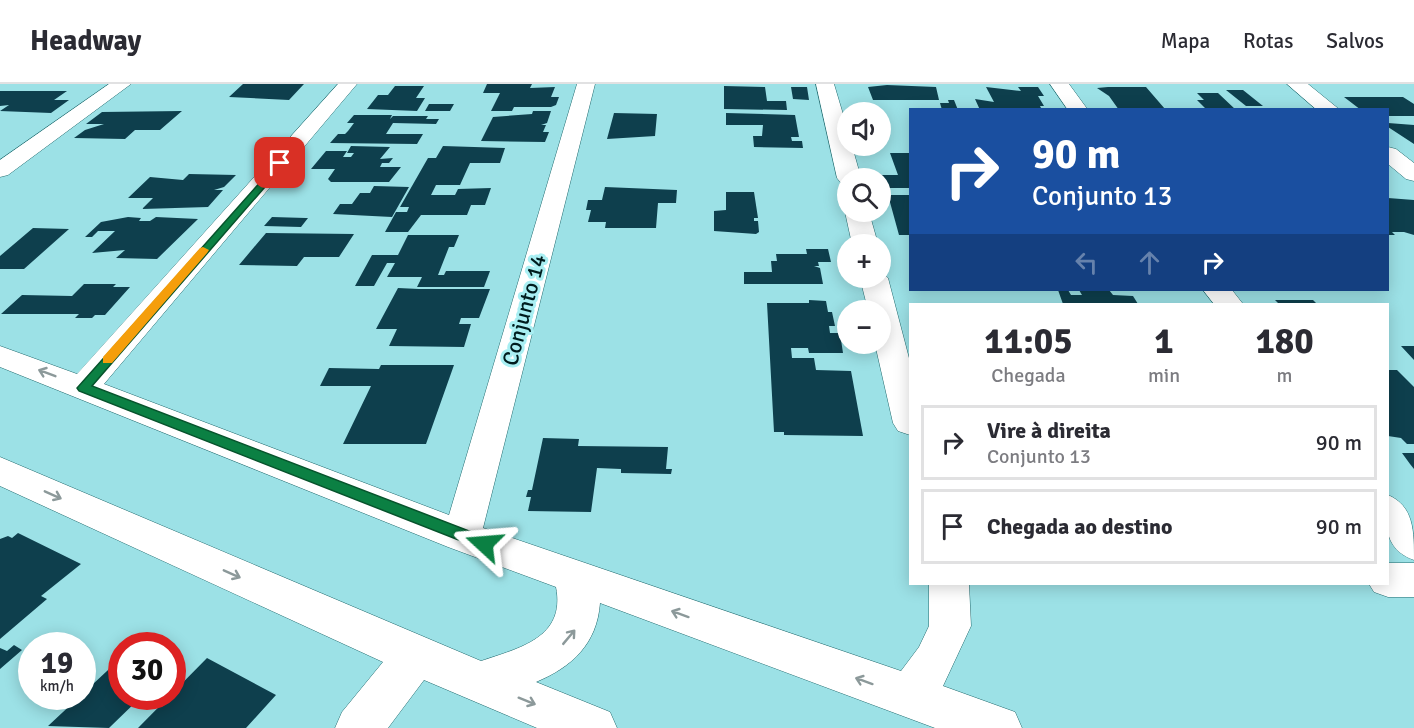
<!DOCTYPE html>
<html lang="pt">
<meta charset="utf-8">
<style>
:root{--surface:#fff;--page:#f2f2f3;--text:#2b2b33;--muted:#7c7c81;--line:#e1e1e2}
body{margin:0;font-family:Signika,sans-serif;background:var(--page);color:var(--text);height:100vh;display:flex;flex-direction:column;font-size:22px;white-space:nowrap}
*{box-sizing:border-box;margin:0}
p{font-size:20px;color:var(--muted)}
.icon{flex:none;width:33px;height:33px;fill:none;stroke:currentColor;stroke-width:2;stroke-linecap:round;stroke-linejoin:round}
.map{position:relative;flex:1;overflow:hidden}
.details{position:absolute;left:909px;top:219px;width:480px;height:282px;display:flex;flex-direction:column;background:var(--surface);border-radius:0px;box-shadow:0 3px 15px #0003}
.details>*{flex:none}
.guide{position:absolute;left:909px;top:24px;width:480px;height:183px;border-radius:0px;box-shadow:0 3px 15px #0003;background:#1a4fa0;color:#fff;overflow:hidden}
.buttons{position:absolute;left:837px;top:18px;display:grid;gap:12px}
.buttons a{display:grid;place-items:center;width:54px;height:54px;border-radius:50%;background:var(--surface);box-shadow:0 3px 15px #0003;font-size:30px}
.speed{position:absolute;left:18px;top:548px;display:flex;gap:12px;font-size:30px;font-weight:700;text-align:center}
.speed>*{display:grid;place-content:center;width:78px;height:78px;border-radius:50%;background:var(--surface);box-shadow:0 3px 15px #0003;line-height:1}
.speed small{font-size:15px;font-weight:400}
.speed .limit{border:9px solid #d22;background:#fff;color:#111}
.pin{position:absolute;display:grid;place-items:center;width:51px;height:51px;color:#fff;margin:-26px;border-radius:12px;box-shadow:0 3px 9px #0006}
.me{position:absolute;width:66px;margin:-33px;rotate:289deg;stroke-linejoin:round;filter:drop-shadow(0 0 4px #0008)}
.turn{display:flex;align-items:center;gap:21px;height:126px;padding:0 24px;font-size:27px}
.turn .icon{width:78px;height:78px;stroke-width:2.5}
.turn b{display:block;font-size:42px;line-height:51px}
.lanes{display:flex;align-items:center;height:57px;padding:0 24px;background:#0003;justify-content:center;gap:30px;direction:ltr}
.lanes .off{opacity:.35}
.eta{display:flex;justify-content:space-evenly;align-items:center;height:102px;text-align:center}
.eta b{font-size:36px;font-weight:700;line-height:42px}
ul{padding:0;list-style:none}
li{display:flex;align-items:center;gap:18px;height:75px;margin:0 12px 9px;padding:0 12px;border:3px solid var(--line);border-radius:0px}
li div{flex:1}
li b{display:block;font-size:22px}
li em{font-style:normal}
header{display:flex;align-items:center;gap:36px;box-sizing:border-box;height:84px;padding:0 30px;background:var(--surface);border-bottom:2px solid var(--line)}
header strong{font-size:28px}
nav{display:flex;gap:33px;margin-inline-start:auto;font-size:21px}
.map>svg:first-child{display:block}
.building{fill:#0e3f4d}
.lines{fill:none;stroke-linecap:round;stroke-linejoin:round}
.street-casing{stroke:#226a6e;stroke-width:1}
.street{fill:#fff;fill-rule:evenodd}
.oneway{stroke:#8c999a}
.route{fill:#0b8043;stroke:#07532c;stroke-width:1.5}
.slow{fill:#f59e0b}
.labels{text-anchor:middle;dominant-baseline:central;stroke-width:6;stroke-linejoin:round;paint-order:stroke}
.street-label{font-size:22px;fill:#001c1e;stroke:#a9eff3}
</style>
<header>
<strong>Headway</strong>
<nav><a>Mapa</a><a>Rotas</a><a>Salvos</a></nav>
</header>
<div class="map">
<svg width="1414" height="644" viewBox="0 0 1414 644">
<rect width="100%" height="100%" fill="#9ce1e6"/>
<!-- building -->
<path class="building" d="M243,0H304L289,16L229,13Z
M487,0H532L530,4L555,3L551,13H559L556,21L551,23H514L512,27H491L500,9H483Z
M887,1L936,3L939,16H873L868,3Z
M395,2H424L416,14H425L417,27L367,25L378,11H388Z
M724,2L765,3L767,17H786L787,26L724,25Z
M791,3H807L809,16L793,15Z
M986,3L1021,7L1018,3H1038L1044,12H1038L1044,22H1040L1042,26H980L975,15L994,18Z
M1108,3H1146L1165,25L1119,26L1109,12L1097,4Z
M1226,6H1243L1263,22H1246Z
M0,7H67L54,16H69L51,29L0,27L9,21L0,22Z
M1197,9H1218L1236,26H1207L1197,16H1204Z
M1344,13H1403L1414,20V32H1388V26H1361Z
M948,16H954L958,26H942L940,19H949Z
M429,20H454L450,27H425Z
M182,27L160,46H135L125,55L74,54L85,46L104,40H86L102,28Z
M533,27H551L547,39L541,41H546L543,48H549L545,58L481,57L493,33L532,30Z
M614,29L657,30L655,52L607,55Z
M726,29L795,31L799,53H791L792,57H802L803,64L754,63L753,52H762L763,41H726Z
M354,31H392L390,35L393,32H428L426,35H439L436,40L393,39L386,50H423L417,60L330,59L338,50H345L348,47L354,39H347Z
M1388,39L1414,41V60L1388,43Z
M351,62L390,63L380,75L393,74L389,79H382L380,83H401L389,98H331L328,95L335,85H311L326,67H347L343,73H351L354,69H347Z
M443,62L505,64L500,79H470L460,101H436L431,111H455L458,105L491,104L485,121H471L467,131H421L408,148H385L396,128H407L409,123H400L428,74H436Z
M890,69H910V104H881L878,91H898Z
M189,90L236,91L224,103L214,106H223L208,123L142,125L153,114H128L150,93L183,96Z
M374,102L409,103L392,133L333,130L340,120H352L360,109H370Z
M605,103L677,106L676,119H658L656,144H605L606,138H588L591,126H586L588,116H602Z
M726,108H754L758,134H754V137H758L759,148L756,150L714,147V127L726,126Z
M888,111H910V151H899Z
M1388,114L1414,116V151L1404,148H1392L1395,151H1388Z
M128,133L141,134L139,137H150L156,133L198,135L157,175L116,174L125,166L92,169L115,147H98L92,153H85L101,138Z
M272,133L306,134H308L301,143L264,142Z
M33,144L69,145L24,185H0V172Z
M266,149L354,150L339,173H304L297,182L239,181Z
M408,151H459L454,163H449L438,191H444L446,187H490L484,203H417L422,193H387L395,179H387L374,202H355L372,171H398Z
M806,165H828L831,178H818L819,182H814L820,184L823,200H744V188H772L771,177H777L776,170H807Z
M84,200H116L113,203H130L105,231H95L92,234H75L79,230H1L22,211L72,212Z
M398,204L419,205H490L479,234H461L459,240H471L464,263L389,262L397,245H376Z
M1058,206H1068L1071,211H1082L1079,206H1109L1113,211L1133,212L1138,220H1063Z
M809,216L826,217L828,228H832L835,242H829L830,249H840L843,269H809L808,264H791L792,274H814L816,286L851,287L863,352L784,351V348H774L767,219H809Z
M1275,216H1313L1317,220H1279Z
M1401,262H1414V276Z
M381,281H454L426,360H343L371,302H320L329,284L379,285Z
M1388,286H1397L1414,303V360H1407L1401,354L1388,352Z
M543,354L579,355L578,362L668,363L666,385H672L671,390L621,389V385L597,384L591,428L528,427L531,413H526L528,406H532Z
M1402,369H1414V385L1410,380Z
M18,449L81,480L41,512L47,515L0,555V455L8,452L12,454Z
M14,561L22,566L0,585V564L7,567Z
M122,573V612H142L109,644L48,642Z
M207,574L276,611L246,644H138Z"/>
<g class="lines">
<!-- street casing -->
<g class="street-casing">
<path id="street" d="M109,0H131L8,91L0,93V76Z
M338,0H357L104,300L449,431L577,0H595L483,444L901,587L919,563L929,542V500H969L971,542L943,602L1015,628L1022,644H935L600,519C597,560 572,583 536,598L610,628L617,644H537L424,596L388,644H335L342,628L383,578L0,402V373L481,577C519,564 566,554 556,503L448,463L0,283V262L77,290Z
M816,0H834L848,47V62H852L861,94H848V101L841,99L837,94Z
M1050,0H1069L1088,26H1068Z
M1287,0H1308L1340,26H1317Z
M1388,63L1396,65L1414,79V97L1406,95L1388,80Z
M848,124V128H869L878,160H852L845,128Z
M880,187L888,194L910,278V351L898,347L893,339L875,260H880V226H868L860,194H880Z
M1203,206H1232L1243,220H1214Z
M1388,411C1414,422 1414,447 1414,476C1383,465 1385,439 1388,411Z
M1388,479H1414V513H1388L1374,508L1369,500H1388Z"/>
</g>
<!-- street -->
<use href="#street" class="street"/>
</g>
<!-- one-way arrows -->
<defs><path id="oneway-shaft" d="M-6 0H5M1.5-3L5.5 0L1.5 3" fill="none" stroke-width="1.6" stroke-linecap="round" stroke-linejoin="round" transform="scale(1.5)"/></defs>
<g class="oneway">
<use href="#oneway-shaft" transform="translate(47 289) rotate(-159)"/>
<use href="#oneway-shaft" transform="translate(53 411) rotate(24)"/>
<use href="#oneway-shaft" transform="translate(232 490) rotate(24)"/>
<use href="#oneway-shaft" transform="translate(680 530) rotate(-160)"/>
<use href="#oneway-shaft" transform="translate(569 553) rotate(-50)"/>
<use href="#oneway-shaft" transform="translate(864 597) rotate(-160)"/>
<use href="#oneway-shaft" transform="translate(527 617) rotate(22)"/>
</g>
<!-- route -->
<path class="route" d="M280,76L285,79L284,81L92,302L490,455L492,460L490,464H479L79,307L77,304Z"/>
<!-- slow -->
<path class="slow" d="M203,163L209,166L207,169L112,279H103V273L200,164Z"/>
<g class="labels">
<!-- street labels -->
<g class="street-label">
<text transform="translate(524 226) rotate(-75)">Conjunto 14</text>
</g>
</g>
</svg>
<div class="buttons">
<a><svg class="icon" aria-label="sound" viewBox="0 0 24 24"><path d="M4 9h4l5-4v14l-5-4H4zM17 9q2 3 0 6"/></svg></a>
<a><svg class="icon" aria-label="search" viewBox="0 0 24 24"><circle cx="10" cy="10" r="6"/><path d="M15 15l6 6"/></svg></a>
<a>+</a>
<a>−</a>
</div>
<div class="speed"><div>19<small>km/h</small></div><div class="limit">30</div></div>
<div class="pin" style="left:280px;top:79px;background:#d93025"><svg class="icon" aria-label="arrive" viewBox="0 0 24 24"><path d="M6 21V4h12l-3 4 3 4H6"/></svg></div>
<svg class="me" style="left:484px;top:460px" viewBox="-20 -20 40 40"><path d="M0-17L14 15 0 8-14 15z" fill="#0b8043" stroke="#fff" stroke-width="4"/></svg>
<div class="guide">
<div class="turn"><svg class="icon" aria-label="right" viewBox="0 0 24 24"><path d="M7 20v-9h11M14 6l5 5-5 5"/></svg><div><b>90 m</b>Conjunto 13</div></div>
<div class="lanes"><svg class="icon off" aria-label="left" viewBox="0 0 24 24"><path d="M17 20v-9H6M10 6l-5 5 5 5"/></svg><svg class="icon off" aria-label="ahead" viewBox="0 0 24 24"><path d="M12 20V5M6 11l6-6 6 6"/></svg><svg class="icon" aria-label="right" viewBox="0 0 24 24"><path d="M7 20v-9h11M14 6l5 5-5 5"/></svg></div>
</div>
<section class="details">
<div class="eta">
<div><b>11:05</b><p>Chegada</p></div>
<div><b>1</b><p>min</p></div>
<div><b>180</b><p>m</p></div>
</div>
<ul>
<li><svg class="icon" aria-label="right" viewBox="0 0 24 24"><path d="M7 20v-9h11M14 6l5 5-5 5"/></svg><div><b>Vire à direita</b><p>Conjunto 13</p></div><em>90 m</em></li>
<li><svg class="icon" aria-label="arrive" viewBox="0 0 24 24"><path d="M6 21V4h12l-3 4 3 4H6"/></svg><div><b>Chegada ao destino</b></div><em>90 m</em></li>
</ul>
</section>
</div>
